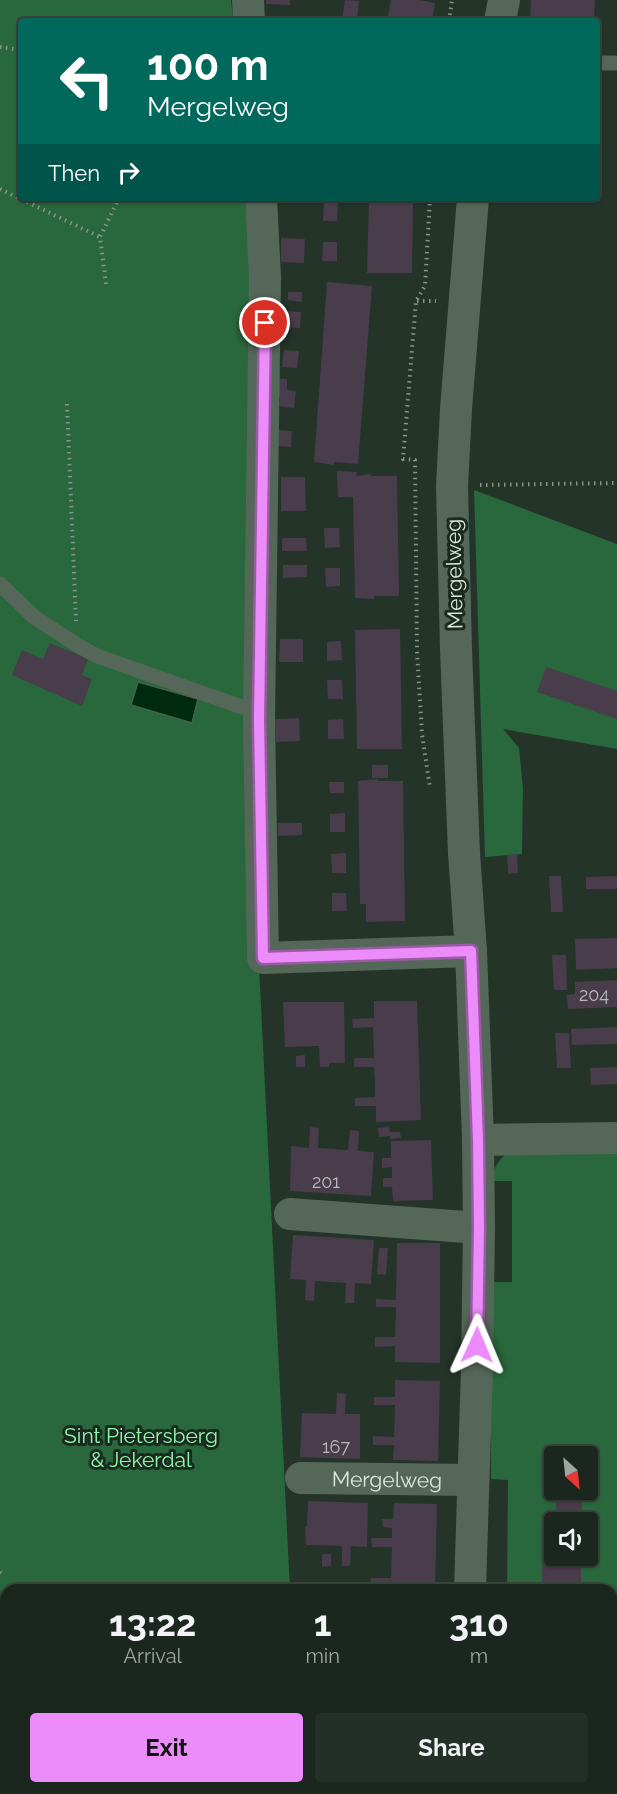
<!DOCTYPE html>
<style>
:root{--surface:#1b271e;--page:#242f27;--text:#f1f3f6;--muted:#a0a5a4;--line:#39443c;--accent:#ec8cfb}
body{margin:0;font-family:Raleway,sans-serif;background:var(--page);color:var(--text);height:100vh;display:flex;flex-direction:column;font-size:22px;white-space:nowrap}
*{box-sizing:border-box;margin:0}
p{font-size:20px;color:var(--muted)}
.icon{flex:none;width:33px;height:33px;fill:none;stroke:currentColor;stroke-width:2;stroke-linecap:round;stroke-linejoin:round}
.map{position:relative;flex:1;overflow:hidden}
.side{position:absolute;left:0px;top:1584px;width:618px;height:210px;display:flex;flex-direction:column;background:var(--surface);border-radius:18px 18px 0 0;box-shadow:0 2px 4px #0004,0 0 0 2px var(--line)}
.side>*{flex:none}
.hud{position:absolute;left:18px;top:18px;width:582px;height:183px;border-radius:6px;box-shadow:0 2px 4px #0004,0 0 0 2px var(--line);background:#00695c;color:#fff;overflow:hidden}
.needle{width:39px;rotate:153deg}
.controls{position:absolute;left:544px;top:1446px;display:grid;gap:12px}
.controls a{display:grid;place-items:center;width:54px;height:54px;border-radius:6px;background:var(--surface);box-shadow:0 2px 4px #0004,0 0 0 2px var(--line);font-size:30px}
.pin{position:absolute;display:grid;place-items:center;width:51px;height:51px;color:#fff;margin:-26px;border:3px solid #fff;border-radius:50%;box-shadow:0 2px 6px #0007}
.me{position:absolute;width:66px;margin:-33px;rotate:1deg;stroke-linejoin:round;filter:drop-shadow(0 0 4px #0008)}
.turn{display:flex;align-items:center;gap:21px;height:126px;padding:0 30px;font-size:27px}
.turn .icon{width:78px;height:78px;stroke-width:2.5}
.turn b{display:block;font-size:42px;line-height:51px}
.then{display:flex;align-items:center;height:57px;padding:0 30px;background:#0003;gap:12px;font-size:22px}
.eta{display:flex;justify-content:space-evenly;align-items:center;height:102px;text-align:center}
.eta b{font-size:36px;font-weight:700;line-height:42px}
.cta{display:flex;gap:12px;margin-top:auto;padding:12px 30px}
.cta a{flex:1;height:69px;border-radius:6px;background:var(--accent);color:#111;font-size:24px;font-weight:700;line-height:69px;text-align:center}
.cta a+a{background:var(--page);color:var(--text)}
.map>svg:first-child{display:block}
.green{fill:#29673c;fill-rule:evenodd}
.water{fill:#00290e;stroke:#42624c;stroke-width:1.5}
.building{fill:#493c4b}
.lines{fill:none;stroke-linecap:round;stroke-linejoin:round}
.path{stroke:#87958a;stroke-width:4;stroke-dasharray:1.5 4.5;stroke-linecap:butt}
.lane{stroke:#556758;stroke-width:15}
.street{stroke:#556758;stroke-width:32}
.route-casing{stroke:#995ba3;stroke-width:15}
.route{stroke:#ec8cfb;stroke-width:10}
.labels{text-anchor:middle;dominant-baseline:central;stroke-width:6;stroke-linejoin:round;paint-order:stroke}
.number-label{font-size:18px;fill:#b7bcb9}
.street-label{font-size:21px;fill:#dce7de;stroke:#1a2a1e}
.park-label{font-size:21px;fill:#8ff7aa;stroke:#1a2a1e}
</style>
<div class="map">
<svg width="617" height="1794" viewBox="0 0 617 1794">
<rect width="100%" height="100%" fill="#243428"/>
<!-- green -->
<path class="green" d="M0,0H231L233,21H21V198H245L250,273L259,965L290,1590H6V1788H215L208,1794H0Z
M474,490L617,544V749L503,729L519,748L523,788L522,854L485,857Z
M617,1145V1673L612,1672V1590H507L508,1480L491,1479V1282H512V1181H491C494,1167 498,1161 508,1152ZM555,1456H588V1490H555ZM555,1522H588V1556H555Z
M612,1703H617V1794H550V1788H612Z"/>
<!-- water -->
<path class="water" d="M138,682L198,699L192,723L131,705Z"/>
<!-- building -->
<path class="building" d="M266,0H290V5L266,4Z
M345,0L359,1L357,21L342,19Z
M391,0H419L435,3L432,21H387Z
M531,0H595L594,21H530Z
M369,198H413L412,273H367Z
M324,202L338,203L337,221H323Z
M281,238L305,239L304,263L281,262Z
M323,242H337V261H322Z
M327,282L372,286L358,464L334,462V465L314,462Z
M288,292H302V302L288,300Z
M287,311L301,312L300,328L286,327Z
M284,350L299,351L297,368L282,367Z
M273,378L287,379V390L296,391L294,408L279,406L280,398L271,397Z
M278,430L292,431L291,447L277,446Z
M337,471L357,472L356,476L371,474V476H397L399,596H374V599L355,598L353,497H338Z
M281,477H305L306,511H281Z
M324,528H339L340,547L325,548Z
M282,538H306L307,551H282Z
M283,565H307V577L283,578Z
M325,568H340V586L326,587Z
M400,629L402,749H357L355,630Z
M280,639H303V662H279Z
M341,641L342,660L327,661V642Z
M50,643L88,659L82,675L92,679L82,706L12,675L22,650L43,659Z
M546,667L617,691V719L537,692Z
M327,680H342L343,699H328Z
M299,718L300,741L276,742L275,719Z
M343,719L344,739H328V720Z
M372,765H388V778H372Z
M378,779V781H403L405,921L366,922V904H360L358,781Z
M329,782H344V793H330Z
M345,813V832H330V814Z
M278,823H302V835L278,836Z
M346,853V873H332L331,854Z
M517,854L518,873L508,874L507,855Z
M549,876H561L563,912H551Z
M617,876V889H586V877Z
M332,893H346L347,911H332Z
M617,938V968L576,970L575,939Z
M552,955H566L567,990H554Z
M617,980V1007L568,1009L567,995L575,994V982Z
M374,1001H417L421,1120L376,1122V1106H355V1098L375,1097V1081L374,1067H354V1058H374L373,1027L353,1028L352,1019L374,1018Z
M283,1002H344L345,1063H329V1067H320L319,1046L285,1047Z
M617,1027V1044L572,1045L571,1029Z
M555,1033H569L571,1068H557Z
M305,1055V1067H296V1056Z
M617,1067V1084L591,1085L590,1068Z
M310,1127L319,1128L318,1148L348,1150L350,1130L359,1131L358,1151L374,1152L371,1196L290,1191L291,1146L309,1148Z
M389,1127L390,1132H400L401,1138L390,1139V1136L379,1137L378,1128Z
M431,1140L433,1200L393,1201L392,1187H383V1178H392V1167L382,1168V1158H391V1141Z
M293,1235L374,1240L371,1284L355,1283L354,1303H345L346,1283L315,1281L314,1301L305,1300L306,1280L290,1279Z
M397,1243H440V1363L395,1362V1346L375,1347V1337H395L396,1307H376V1299L396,1300Z
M379,1248H388L386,1275L377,1274Z
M395,1380L440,1381L438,1461L393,1460L394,1445H373V1436L394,1437L395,1405H374V1397H395Z
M337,1393L346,1394L345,1414H360V1459L300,1457L302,1413L336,1414Z
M556,1499H582V1522H556Z
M308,1501L368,1503L367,1547L351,1546L350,1566H342V1546L306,1545L305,1526H307Z
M394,1503L437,1504L435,1590H391V1587L370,1586L371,1578H391L392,1547H372L371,1538H392V1528L383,1527L382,1519H393Z
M322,1554H331V1566L322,1567Z
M555,1556H581V1588H542V1560H555Z
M375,1788H423V1794H375Z"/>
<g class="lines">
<!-- path -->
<path class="path" d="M449,21L452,0
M0,47L21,50
M0,189L100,237
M430,198L425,286L416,301L403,459L415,460L417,651L422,734L430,788
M106,284L100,237L119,198
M417,301H436
M67,404L76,621
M480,485L617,483
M0,1572L4,1575"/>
<!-- lane -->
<path class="lane" d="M597,63H617
M0,584L34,617L77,645L97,656L242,707
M612,1689H617
M517,1794V1788"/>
<!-- street -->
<g class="street">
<path d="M248,0L249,21"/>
<path d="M500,21L504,0"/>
<path d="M261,198L265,277L259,719L263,958L471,951"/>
<path d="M478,1140L617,1138"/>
<path d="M290,1214L479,1228"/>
<path id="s1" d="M301,1478L473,1480"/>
<path d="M470,1590L477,1368L479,1228L478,1140L471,951L464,853L456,649L452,486L456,409L473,198"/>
<path d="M466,1794V1788"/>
</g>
</g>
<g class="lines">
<!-- route casing -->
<g class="route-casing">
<path id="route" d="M265,323L259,719L263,958L471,951L478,1140L479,1228L477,1345"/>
</g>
<!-- route -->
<use href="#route" class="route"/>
</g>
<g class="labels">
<!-- number labels -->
<g class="number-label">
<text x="594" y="994">204</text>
<text x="326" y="1181">201</text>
<text x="336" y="1446">167</text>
</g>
<!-- street labels -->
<g class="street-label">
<text transform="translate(454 574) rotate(-91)">Mergelweg</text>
<text stroke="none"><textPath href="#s1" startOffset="86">Mergelweg</textPath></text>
</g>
<!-- park labels -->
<g class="park-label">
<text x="141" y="1435">Sint Pietersberg<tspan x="141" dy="24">&amp; Jekerdal</tspan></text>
</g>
</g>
</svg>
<div class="controls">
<a><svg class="needle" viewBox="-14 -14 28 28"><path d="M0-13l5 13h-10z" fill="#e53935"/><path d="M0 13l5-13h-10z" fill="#a0a5a4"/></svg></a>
<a><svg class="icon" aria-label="sound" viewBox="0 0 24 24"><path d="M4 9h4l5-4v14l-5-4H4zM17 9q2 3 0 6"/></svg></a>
</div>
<div class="pin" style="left:265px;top:323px;background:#d93025"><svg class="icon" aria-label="arrive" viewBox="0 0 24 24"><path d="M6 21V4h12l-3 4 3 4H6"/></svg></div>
<svg class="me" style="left:477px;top:1345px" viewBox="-20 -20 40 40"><path d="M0-17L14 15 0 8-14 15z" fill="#ec8cfb" stroke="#fff" stroke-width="4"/></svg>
<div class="hud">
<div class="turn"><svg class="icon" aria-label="left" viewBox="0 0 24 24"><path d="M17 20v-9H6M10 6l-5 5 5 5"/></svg><div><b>100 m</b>Mergelweg</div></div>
<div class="then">Then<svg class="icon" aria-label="right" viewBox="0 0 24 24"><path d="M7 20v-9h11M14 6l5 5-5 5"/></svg></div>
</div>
<section class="side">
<div class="eta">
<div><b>13:22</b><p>Arrival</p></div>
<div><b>1</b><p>min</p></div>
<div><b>310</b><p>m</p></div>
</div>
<div class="cta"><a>Exit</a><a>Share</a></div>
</section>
</div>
